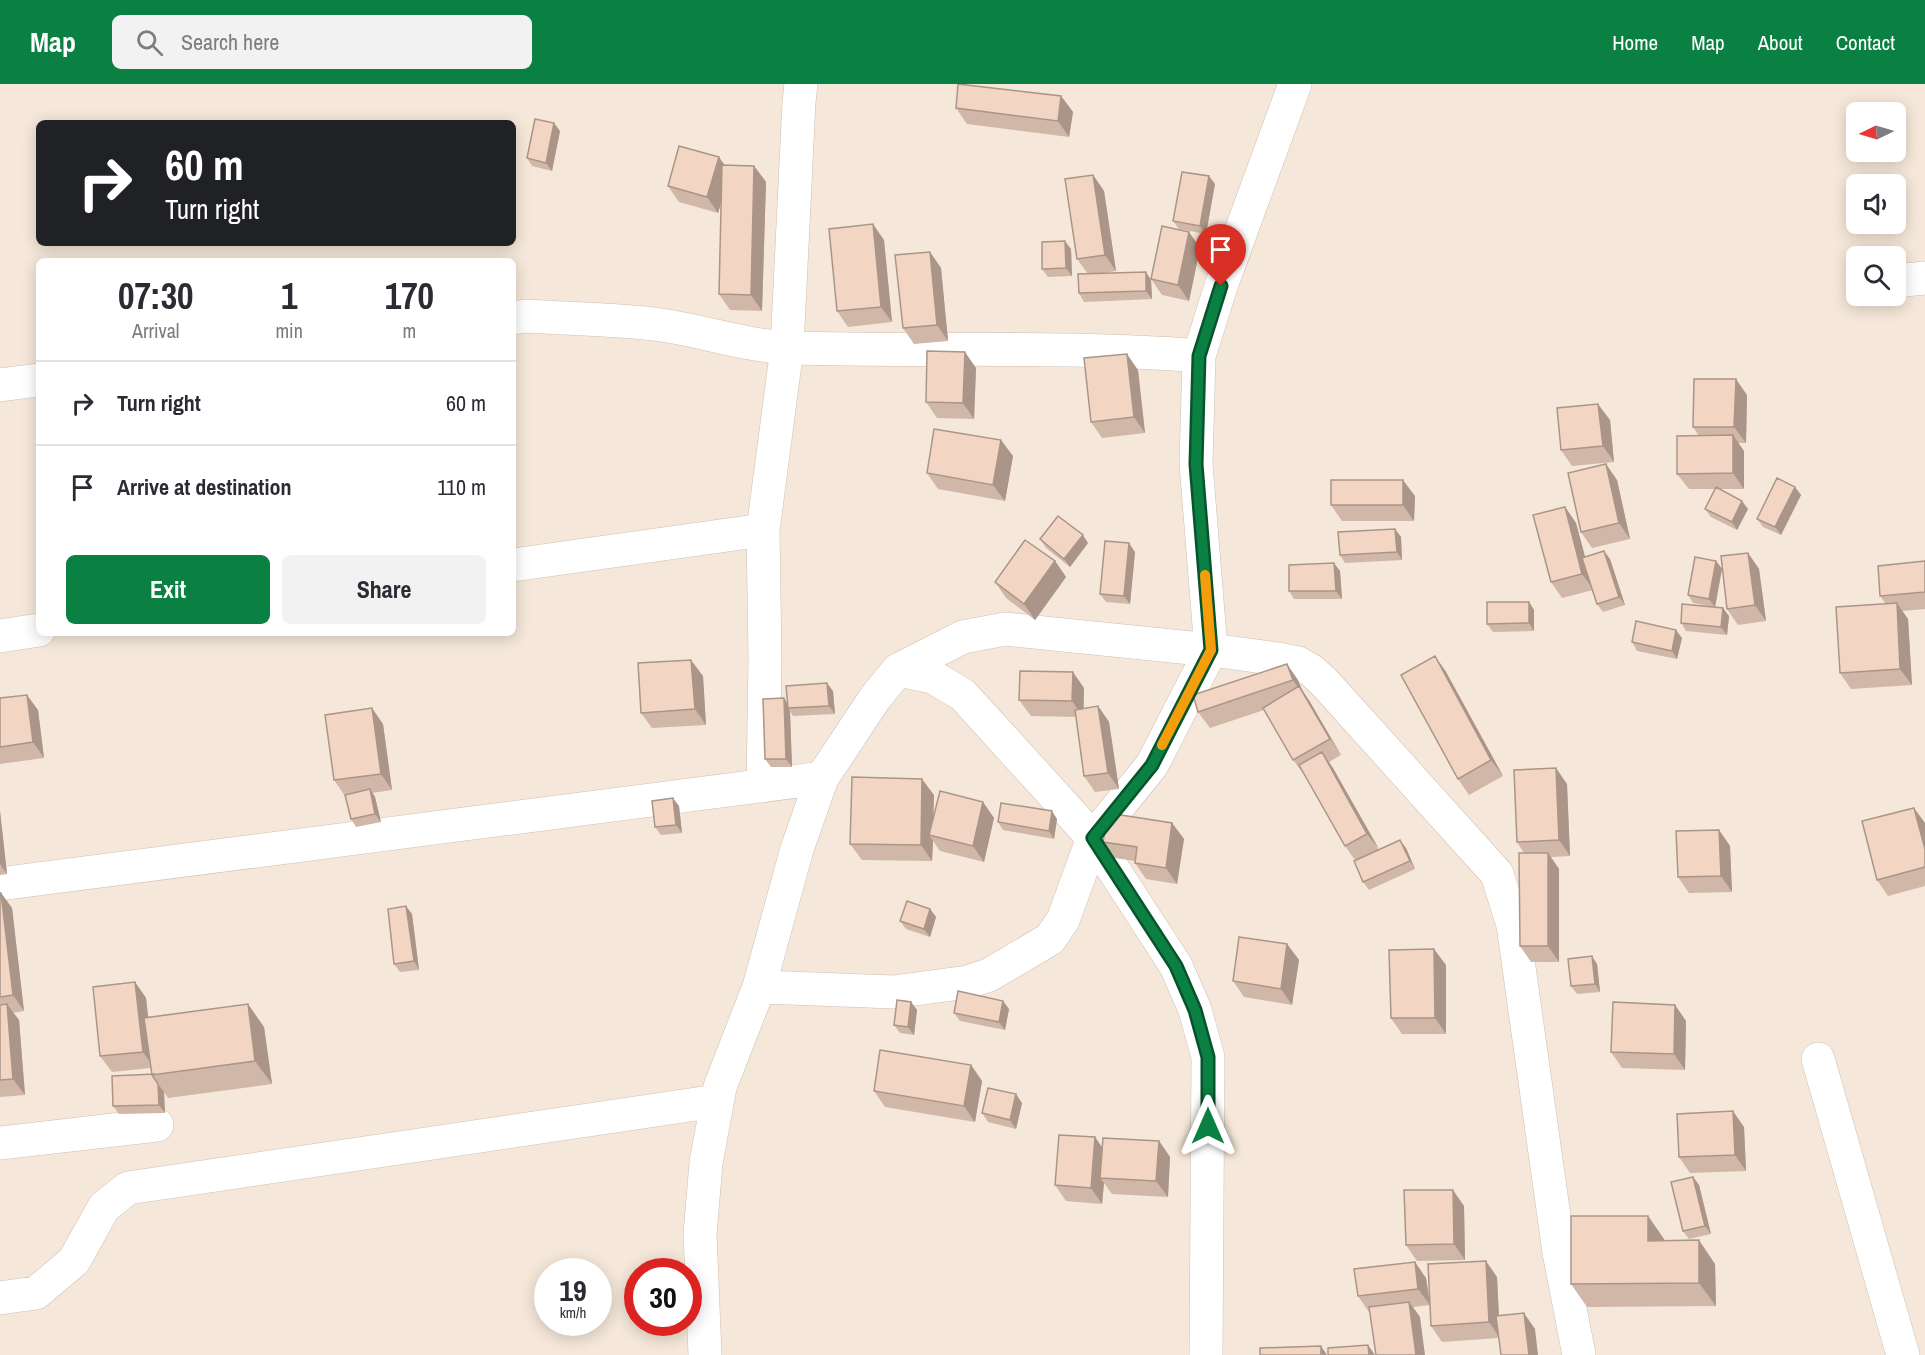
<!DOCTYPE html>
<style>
:root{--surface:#fff;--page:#f2f2f3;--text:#2b2b33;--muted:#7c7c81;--line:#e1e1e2;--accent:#0b8043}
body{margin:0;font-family:"Archivo Narrow",sans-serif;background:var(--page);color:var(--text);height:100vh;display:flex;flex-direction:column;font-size:22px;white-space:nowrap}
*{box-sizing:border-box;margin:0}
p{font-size:20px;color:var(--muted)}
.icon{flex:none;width:33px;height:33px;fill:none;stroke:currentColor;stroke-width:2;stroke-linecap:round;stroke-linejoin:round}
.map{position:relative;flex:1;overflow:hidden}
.side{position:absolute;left:36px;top:174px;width:480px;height:378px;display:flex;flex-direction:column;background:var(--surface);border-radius:9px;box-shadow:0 3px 15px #0003}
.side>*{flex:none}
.banner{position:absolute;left:36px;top:36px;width:480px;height:126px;border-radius:9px;box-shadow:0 3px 15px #0003;background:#202124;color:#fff;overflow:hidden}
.needle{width:39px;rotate:265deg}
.fabs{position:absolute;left:1846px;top:18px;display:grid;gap:12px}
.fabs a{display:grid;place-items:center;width:60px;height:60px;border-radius:9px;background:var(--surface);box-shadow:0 3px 15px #0003;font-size:30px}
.speed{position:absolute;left:534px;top:1174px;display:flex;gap:12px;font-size:30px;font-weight:700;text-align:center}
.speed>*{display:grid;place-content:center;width:78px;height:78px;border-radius:50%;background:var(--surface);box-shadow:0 3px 15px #0003;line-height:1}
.speed small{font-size:15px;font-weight:400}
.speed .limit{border:9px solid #d22;background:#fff;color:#111}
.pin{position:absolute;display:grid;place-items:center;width:51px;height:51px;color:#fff;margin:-62px -26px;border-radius:50% 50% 50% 0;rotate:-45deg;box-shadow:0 0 6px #0007}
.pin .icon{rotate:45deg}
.me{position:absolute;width:66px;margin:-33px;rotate:0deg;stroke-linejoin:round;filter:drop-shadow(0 0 4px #0008)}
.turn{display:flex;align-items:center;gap:21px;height:126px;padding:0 30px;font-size:27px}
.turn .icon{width:78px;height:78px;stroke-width:2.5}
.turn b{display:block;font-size:42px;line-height:51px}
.eta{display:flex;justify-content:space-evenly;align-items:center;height:102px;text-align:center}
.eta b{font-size:36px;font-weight:800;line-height:42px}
.button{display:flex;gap:12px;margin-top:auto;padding:12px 30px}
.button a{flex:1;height:69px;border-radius:9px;background:var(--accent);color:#fff;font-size:24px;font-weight:800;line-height:69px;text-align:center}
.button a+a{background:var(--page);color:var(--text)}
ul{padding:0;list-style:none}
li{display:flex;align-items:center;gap:18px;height:84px;padding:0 30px;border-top:2px solid var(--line)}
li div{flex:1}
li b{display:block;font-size:22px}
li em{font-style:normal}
header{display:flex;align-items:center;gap:36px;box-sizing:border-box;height:84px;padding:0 30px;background:var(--accent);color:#fff}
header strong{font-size:28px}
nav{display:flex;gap:33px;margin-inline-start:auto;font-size:21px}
.search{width:420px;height:54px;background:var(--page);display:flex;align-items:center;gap:15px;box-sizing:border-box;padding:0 21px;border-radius:9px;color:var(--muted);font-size:22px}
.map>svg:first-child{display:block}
.residential{fill:#f5e8da;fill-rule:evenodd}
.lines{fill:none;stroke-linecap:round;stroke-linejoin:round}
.minor-casing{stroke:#d1beb0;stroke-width:34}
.minor{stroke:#fff;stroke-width:33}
.wall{fill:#d1b7a8}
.shaded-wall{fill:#aa9588}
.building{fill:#f3d5c3;stroke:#aa9588;stroke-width:1.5}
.route-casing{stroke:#07532c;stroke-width:15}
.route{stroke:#0b8043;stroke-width:10}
.slow{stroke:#f59e0b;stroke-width:10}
</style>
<header>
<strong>Map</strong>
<div class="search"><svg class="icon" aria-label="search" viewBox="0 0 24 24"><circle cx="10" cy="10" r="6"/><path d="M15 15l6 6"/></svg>Search here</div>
<nav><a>Home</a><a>Map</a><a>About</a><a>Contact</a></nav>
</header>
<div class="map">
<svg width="1925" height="1271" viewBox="0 0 1925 1271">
<rect width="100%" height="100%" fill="#fdf6ec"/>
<!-- residential -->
<path class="residential" d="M0,0H1925V1271H0ZM1857,28H1896V68H1857ZM39,39H513V159H39ZM1857,100H1896V140H1857ZM1857,172H1896V212H1857ZM39,177H513V549H39ZM548,1188H598V1239H548ZM638,1188H688V1239H638Z"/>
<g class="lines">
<!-- minor casing -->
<g class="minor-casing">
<path id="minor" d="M1896,197L1925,194
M513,234L525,232C570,235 616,235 661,241C704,247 746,262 790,264C926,268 1063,261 1199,272
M0,301L39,296
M513,481L763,446
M0,552L39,546
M898,586L933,593L963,611L1093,754L1176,882L1195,926L1208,973L1206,1271
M763,702L765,575L763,446L787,264L799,18L801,0
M0,800L822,694
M759,903L893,908L968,898L989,891L1050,855L1063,836L1093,754L1152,681L1211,566L1196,380L1199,272L1221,202L1295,0
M1818,975L1903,1271
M0,1059L157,1041
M0,1214L36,1209L74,1177L104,1123L128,1104L717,1017
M705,1271L700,1150L706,1079L720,1003L759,903L797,765L822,694L875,614L898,586L963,553L1005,545L1211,566L1278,575L1298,579L1312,587L1325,599L1497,790L1513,841L1559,1168L1579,1271"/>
</g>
<!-- minor -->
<use href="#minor" class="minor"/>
</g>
<!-- wall -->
<path class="wall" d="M1061,12L1073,28L1069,53L967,40L956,24Z
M560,47L552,87L532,82L527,74Z
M724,81L754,82L766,98L762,227L730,226L719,210L721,119L718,129L679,118L668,102Z
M1093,91L1104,107L1116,187L1098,190L1151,196L1152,215L1084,218L1079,209L1088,190L1077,175Z
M1215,100L1206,150L1179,145L1173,137Z
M1189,148L1200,164L1189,217L1162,211L1151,195Z
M884,156L892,238L848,243L837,227Z
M1071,165L1072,192L1048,193L1042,185Z
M930,168L941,184L948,257L914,260L903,244Z
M976,284L974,335L937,334L926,318Z
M1138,286L1145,349L1102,354L1091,338Z
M1747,311L1746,359H1738L1744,367V405H1720L1748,425L1737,446L1711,433L1705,425L1715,405H1689L1677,390L1699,352L1693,343Z
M1610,336L1614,378L1572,382L1561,366Z
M1013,372L1005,417L938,405L927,389Z
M1617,396L1630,455L1592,464L1581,448Z
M1795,403L1801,411L1781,451L1763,443L1757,435Z
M1415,412L1414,437H1342L1331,421Z
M1565,423L1576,439L1585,473L1610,475L1625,521L1603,528L1597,520L1593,506L1562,514L1551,498Z
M1395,445L1401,453L1402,476L1345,479L1340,471Z
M1040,455L1088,459L1070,483L1046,464Z
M1135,468L1130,520L1106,518L1100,510Z
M1748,469L1759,485L1766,537L1738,541L1727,525Z
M1055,477L1066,493L1035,536L1006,514L995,498Z
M1716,477L1722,485L1715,523L1693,519L1688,511Z
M1925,477V525L1902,527L1908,535L1912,601L1851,605L1840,589L1886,520L1880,512Z
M1340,487L1342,515H1294L1289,507Z
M1529,518L1534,526V547L1493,548L1487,540Z
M1729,532L1727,551L1686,547L1681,539Z
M1682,554L1677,575L1637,567L1632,558Z
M1435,572L1446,588L1503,692L1469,711L1458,695Z
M703,592L706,641L652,644L641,629Z
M1298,596L1302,606L1310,618L1341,671L1329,678L1378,765L1406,764L1415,785L1369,806L1363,798L1355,776L1345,762L1305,692L1293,676L1264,626L1210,644L1198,628L1193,611Z
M1084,604V624L1098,622L1109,638L1119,705L1095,708L1084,692L1076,633L1031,632L1019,616Z
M833,607L835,630L793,632L790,627L792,683H771L765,675L784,614L787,619Z
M0,614L38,626L44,674L0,680Z
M383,640L392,706L372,709L375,713L381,738L356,743L351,735L345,712L334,696Z
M1567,700L1570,772L1551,773L1559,785V878H1531L1520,862L1524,769L1517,758Z
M934,711L933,732L983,718L994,734L984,778L940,767L933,757L932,777L862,776L850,760Z
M679,722L682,749L661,751L655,743Z
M0,727L7,790L0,791Z
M1057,735L1054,755L1003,746L998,738Z
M1172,739L1184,755L1177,800L1146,795L1135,779V777L1114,774L1103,758Z
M1925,739V802L1888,812L1877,796Z
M1719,746L1730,762L1732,808L1689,809L1678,793Z
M0,809H1L12,824L24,927L13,929L19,936L25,1011L0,1013Z
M930,825L936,833L930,853L906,845L900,837Z
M412,830L419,886L400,888L394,880Z
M1287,860L1299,876L1292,921L1244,913L1233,897Z
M1597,880L1600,908L1577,910L1571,902Z
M1446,881V950H1402L1391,934Z
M135,898L146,914L148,933L264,943L272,1000L168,1014L164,1008L165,1029L119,1030L113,1022L152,990L151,984L112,988L100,972Z
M911,918L917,926L914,951L900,949L894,941Z
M1675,921L1686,937L1685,986L1622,984L1611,968Z
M1009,925L1005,946L960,937L954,929Z
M971,981L982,997L975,1038L885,1023L874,1007Z
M1022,1019L1016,1045L988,1038L982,1029Z
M1744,1043L1746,1087L1690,1089L1679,1073Z
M1095,1053L1102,1064L1159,1057L1170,1073L1168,1113L1112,1110L1104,1099L1102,1120L1066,1117L1055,1101Z
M1693,1093L1699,1101L1711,1150L1689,1155L1683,1147Z
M1464,1122L1465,1176L1417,1177L1406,1161Z
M1648,1132L1664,1155V1157L1715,1180L1716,1222L1587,1223L1571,1200Z
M1497,1193L1499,1232L1535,1245L1498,1254L1442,1258L1431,1242L1430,1221L1413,1223L1420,1233L1369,1228L1358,1212L1426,1194L1430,1220Z"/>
<!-- shaded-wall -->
<path class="shaded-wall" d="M1061,12L1073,28L1069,53L1058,37Z
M554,39L560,47L552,87L546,79Z
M719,73L730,89L718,129L707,113Z
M754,82L766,98L762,227L751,211Z
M1093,91L1104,107L1116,187L1105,171Z
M1209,92L1215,100L1206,150L1200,142Z
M873,140L884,156L892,238L881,223Z
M1189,148L1200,164L1189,217L1178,201Z
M1065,157L1071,165L1072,192L1066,184Z
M930,168L941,184L948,257L937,241Z
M1146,188L1151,196L1152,215L1146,207Z
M965,268L976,284L974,335L963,319Z
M1127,270L1138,286L1145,349L1134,333Z
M1736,295L1747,311L1746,359L1734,343Z
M1598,320L1610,336L1614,378L1603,362Z
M1733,351L1744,367V405L1733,389Z
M1001,356L1013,372L1005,417L993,401Z
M1606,380L1617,396L1630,455L1619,439Z
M1403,396L1415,412L1414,437L1403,421Z
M1795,403L1801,411L1781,451L1775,443Z
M1742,417L1748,425L1737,446L1732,438Z
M1565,423L1576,439L1594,506L1582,490Z
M1395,445L1401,453L1402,476L1397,468Z
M1083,451L1088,459L1070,483L1064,475Z
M1129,459L1135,468L1130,520L1124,512Z
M1604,467L1610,475L1625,521L1619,513Z
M1748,469L1759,485L1766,537L1755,521Z
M1055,477L1066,493L1035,536L1024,520Z
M1716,477L1722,485L1715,523L1709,515Z
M1334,479L1340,487L1342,515L1336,507Z
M1529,518L1534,526V547L1529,539Z
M1897,519L1908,535L1912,601L1900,585Z
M1723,524L1729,532L1727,551L1721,543Z
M1676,546L1682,554L1677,575L1672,567Z
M1435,572L1446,588L1503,692L1491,676Z
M691,576L703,592L706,641L695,625Z
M1287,580L1298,596L1302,606L1310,618L1341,671L1293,596Z
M1073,588L1084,604L1083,633L1072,617Z
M827,599L833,607L835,630L829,622Z
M27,611L38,626L44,674L33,658Z
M784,614L789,622L788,624L790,627L792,683L786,675Z
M1098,622L1109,638L1119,705L1108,689Z
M372,624L383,640L392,706L381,690Z
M1322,668L1333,684L1379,765L1367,750Z
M1556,684L1567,700L1570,772L1559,756Z
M922,695L934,711L933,752L929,751L933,757L932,777L921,761Z
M370,705L375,713L381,738L375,730Z
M673,714L679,722L682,749L676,741Z
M983,718L994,734L984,778L973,762Z
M1914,724L1925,739V765Z
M0,727L7,790L0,780Z
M1052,727L1057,735L1054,755L1049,747Z
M1172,739L1184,755L1177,800L1166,784Z
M1719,746L1730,762L1732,808L1721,792Z
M1400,756L1406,764L1415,785L1410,777Z
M1548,769L1559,785V878L1548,862Z
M1,809L12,824L24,927L13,911Z
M406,822L412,830L419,886L414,877Z
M930,825L936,833L930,853L924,845Z
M1287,860L1299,876L1292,921L1281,905Z
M1434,865L1446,881V950L1435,934Z
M1592,872L1597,880L1600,908L1595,900Z
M135,898L146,914L154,984L143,968Z
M1003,917L1009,925L1005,946L999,938Z
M911,918L917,926L914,951L908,943Z
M7,920L19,936L25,1011L13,995Z
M248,920L264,943L272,1000L255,977Z
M1675,921L1686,937L1685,986L1674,970Z
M971,981L982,997L975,1038L964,1022Z
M158,1000L164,1008L165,1029L159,1021Z
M1016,1010L1022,1019L1016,1045L1010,1036Z
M1733,1027L1744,1043L1746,1087L1735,1071Z
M1095,1053L1106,1069L1100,1094L1104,1099L1102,1120L1091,1104Z
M1159,1057L1170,1073L1168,1113L1156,1097Z
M1693,1093L1699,1101L1711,1150L1705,1142Z
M1453,1106L1464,1122L1465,1176L1454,1160Z
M1648,1132L1664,1155V1180L1648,1157Z
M1699,1156L1715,1180L1716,1222L1699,1199Z
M1486,1177L1497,1193L1500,1254L1489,1238Z
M1415,1178L1426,1194L1430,1221L1418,1205Z
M1409,1218L1420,1233L1425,1271H1416Z
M1524,1229L1535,1245L1538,1271H1529Z
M1368,1261L1375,1271H1369Z
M1321,1262L1327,1271H1321Z"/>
<!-- building -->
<path class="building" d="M958,0L1061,12L1058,37L956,24Z
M535,35L554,39L546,79L527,74Z
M679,62L719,73L707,113L668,102Z
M722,81L754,82L751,211L719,210Z
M1182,88L1209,92L1200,142L1173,137Z
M1093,91L1105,171L1077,175L1065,95Z
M873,140L881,223L837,227L829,145Z
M1162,142L1189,148L1178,201L1151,195Z
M1065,157L1066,184L1042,185V158Z
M930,168L937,241L903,244L895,171Z
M1146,188V207L1079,209L1078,190Z
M927,267L965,268L963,319L926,318Z
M1127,270L1134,333L1091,338L1084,274Z
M1694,295H1736L1734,343H1693Z
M1598,320L1603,362L1561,366L1557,324Z
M934,345L1001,356L993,401L927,389Z
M1733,351V389L1677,390V352Z
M1606,380L1619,439L1581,448L1568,389Z
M1777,394L1795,403L1775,443L1757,435Z
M1331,396H1403V421H1331Z
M1716,403L1742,417L1732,438L1705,425Z
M1565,423L1582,490L1551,498L1533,431Z
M1058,432L1083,451L1064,475L1040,455Z
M1395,445L1397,468L1340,471L1338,448Z
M1025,456L1055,477L1024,520L995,498Z
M1105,457L1129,459L1124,512L1100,510Z
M1604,467L1619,513L1597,520L1582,474Z
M1748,469L1755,521L1727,525L1721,472Z
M1695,473L1716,477L1709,515L1688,511Z
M1925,477V508L1880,512L1878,482Z
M1334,479L1336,507H1289V481Z
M1487,518H1529V539L1487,540Z
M1897,519L1900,585L1840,589L1836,523Z
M1682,520L1723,524L1721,543L1681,539Z
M1636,537L1676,546L1672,567L1632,558Z
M1435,572L1491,676L1458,695L1401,591Z
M691,576L695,625L641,629L638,579Z
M1287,580L1293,596L1198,628L1193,611Z
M1020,587L1073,588L1072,617L1019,616Z
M827,599L829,622L788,624L786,602Z
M1299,602L1330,655L1293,676L1263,624Z
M27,611L33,658L0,663V614Z
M784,614L786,675H765L763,615Z
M1098,622L1108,689L1084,692L1075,626Z
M372,624L381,690L334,696L325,631Z
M1322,668L1367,750L1345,762L1299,681Z
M1556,684L1559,756L1517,758L1514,686Z
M852,693L922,695L921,761L850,760Z
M370,705L375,730L351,735L345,711Z
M940,707L983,718L973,762L929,751Z
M673,714L676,741L655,743L652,717Z
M1001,719L1052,727L1049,747L998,738Z
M1914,724L1925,765V783L1877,796L1862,737Z
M1108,729L1172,739L1166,784L1135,779L1137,763L1103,758Z
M1719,746L1721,792L1678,793L1676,747Z
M1400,756L1410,777L1363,798L1354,777Z
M1519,769H1548V862H1520Z
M0,809H1L13,911L0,913Z
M907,817L930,825L924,845L900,837Z
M406,822L414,877L394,880L388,825Z
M1239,853L1287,860L1281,905L1233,897Z
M1434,865L1435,934H1391L1389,866Z
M1592,872L1595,900L1571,902L1568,875Z
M135,898L143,968L100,972L93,903Z
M958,907L1003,917L999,938L954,929Z
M897,916L911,918L908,943L894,941Z
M1613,918L1675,921L1674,970L1611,968Z
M7,920L13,995L0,996V921Z
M248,920L255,977L152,991L144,934Z
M880,966L971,981L964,1022L874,1007Z
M155,990L152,991L158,1000L159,1021L113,1022L112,992Z
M988,1004L1016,1010L1010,1036L982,1029Z
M1733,1027L1735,1071L1679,1073L1677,1030Z
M1059,1051L1095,1053L1091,1104L1055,1101Z
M1103,1054L1159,1057L1156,1097L1100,1094Z
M1693,1093L1705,1142L1683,1147L1671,1098Z
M1404,1106H1453L1454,1160L1406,1161Z
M1571,1132H1648V1157L1699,1156V1199L1571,1200Z
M1486,1177L1489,1238L1431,1242L1428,1180Z
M1415,1178L1418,1205L1358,1212L1354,1185Z
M1409,1218L1416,1271H1376L1369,1223Z
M1524,1229L1529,1271H1501L1496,1232Z
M1368,1261L1369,1271H1328V1264Z
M1321,1262V1271H1260V1264Z"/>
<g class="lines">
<!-- route casing -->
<g class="route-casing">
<path id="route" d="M1208,1042V973L1195,926L1176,882L1093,754L1152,681L1211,566L1196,380L1199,272L1221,202"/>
</g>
<!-- route -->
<use href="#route" class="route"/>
<!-- slow -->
<path class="slow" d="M1162,661L1211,566L1205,491"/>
</g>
</svg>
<div class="fabs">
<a><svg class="needle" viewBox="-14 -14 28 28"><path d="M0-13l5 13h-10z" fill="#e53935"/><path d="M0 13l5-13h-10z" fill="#7c7c81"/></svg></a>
<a><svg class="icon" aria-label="sound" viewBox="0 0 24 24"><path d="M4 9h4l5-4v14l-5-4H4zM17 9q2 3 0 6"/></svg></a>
<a><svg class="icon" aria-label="search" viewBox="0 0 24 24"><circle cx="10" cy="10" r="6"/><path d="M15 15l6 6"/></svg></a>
</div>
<div class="speed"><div>19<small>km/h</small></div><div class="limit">30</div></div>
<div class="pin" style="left:1221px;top:202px;background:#d93025"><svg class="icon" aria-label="arrive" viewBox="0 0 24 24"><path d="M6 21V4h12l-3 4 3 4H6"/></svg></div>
<svg class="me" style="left:1208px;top:1042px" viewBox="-20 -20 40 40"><path d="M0-17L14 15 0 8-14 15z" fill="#0b8043" stroke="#fff" stroke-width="4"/></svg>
<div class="banner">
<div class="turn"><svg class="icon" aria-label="right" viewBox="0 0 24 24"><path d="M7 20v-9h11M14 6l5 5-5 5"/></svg><div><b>60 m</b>Turn right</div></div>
</div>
<section class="side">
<div class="eta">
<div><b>07:30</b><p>Arrival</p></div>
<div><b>1</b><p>min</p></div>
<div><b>170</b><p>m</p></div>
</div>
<ul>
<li><svg class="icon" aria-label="right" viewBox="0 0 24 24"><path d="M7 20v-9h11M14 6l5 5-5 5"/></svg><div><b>Turn right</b></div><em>60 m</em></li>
<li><svg class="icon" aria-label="arrive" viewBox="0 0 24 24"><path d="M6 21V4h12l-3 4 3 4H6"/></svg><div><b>Arrive at destination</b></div><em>110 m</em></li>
</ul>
<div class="button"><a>Exit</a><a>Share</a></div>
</section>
</div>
